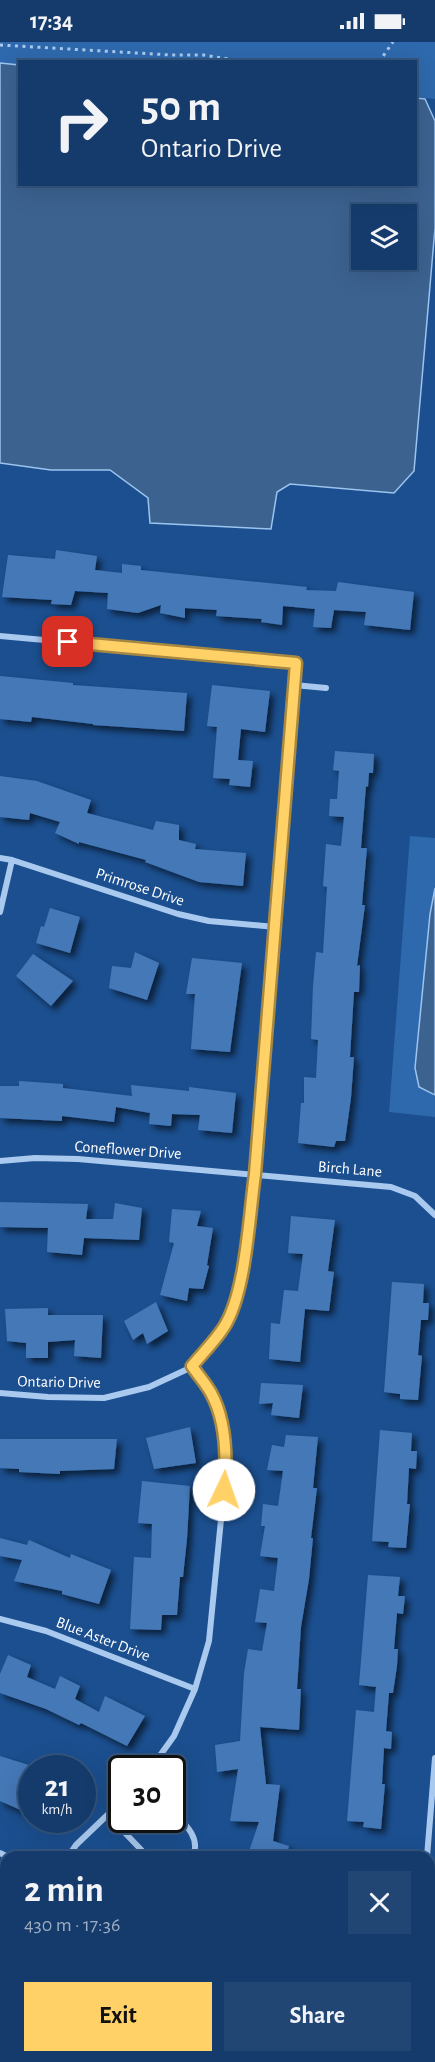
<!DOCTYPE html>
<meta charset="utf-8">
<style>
:root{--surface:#143b6b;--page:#214673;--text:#f1f3f6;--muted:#9dadc1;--line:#33557e;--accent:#ffd166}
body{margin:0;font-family:"Alegreya Sans",sans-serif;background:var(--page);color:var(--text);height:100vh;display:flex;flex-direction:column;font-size:22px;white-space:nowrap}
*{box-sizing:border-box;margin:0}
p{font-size:20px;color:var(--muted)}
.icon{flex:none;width:33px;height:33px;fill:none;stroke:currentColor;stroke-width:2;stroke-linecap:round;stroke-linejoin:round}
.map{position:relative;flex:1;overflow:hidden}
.drawer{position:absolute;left:0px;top:1809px;width:435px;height:212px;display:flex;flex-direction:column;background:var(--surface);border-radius:18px 18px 0 0;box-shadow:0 6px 24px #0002,0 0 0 2px var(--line)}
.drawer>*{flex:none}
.banner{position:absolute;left:18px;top:18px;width:399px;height:126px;border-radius:0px;box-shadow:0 6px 24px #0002,0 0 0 2px var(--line);background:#143b6b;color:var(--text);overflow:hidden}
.fabs{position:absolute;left:351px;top:162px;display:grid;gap:12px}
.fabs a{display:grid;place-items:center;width:66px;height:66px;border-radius:0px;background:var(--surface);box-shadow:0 6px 24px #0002,0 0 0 2px var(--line);font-size:30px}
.speed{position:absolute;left:18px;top:1713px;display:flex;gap:12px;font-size:30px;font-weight:700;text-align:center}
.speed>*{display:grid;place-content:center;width:78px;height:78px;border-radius:50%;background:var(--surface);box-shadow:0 6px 24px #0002,0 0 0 2px var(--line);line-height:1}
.speed small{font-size:15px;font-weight:400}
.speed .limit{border:3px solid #111;border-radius:9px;background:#fff;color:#111}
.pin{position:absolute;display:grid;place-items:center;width:51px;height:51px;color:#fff;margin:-26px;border-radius:12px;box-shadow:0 3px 9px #0006}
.me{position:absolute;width:66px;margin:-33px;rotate:3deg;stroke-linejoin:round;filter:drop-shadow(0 0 4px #0008)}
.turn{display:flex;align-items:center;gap:21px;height:126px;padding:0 24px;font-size:27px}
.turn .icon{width:78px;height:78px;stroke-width:2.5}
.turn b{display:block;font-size:42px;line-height:51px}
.round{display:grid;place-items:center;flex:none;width:63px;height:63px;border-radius:0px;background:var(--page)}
.headline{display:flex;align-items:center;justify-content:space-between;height:102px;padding:0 24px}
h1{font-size:36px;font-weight:700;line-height:45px}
.action{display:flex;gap:12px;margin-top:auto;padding:12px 24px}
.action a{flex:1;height:69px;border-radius:0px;background:var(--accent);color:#111;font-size:24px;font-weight:700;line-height:69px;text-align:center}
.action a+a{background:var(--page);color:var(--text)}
.status{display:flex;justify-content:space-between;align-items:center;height:42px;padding:0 30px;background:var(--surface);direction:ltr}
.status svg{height:16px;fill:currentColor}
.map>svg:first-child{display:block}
.green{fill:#2e69ad}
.water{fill:#3c6290;stroke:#9cc4f0;stroke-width:1.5;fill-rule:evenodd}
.building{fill:#4478b7;filter:url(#shadow)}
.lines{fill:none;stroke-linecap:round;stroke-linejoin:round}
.path{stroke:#a9c9ee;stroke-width:3;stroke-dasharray:3 4.5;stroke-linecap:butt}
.service{stroke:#a9c9ee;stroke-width:4.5}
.minor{stroke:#a9c9ee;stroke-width:6}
.tertiary{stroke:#a9c9ee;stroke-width:10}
.route-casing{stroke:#a68842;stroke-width:15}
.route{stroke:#ffd166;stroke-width:10}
.labels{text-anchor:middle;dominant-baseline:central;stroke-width:6;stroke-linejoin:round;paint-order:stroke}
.street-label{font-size:16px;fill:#fff;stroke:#1b4f8f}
</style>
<div class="status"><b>17:34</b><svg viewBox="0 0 49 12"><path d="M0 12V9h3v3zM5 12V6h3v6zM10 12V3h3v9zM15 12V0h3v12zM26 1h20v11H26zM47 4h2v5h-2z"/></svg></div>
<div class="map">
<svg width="435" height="2020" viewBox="0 0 435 2020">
<defs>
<filter id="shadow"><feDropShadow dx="4.5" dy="4.5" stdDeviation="3" flood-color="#0009"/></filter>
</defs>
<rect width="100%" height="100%" fill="#1b4f8f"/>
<!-- green -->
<path class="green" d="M0,0H435V57L416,55V20H20L19,23L0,21Z
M410,794L435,796V1075L389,1070Z"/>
<!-- water -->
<path class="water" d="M0,21L19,23L20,142H416V56L425,57L435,79V186L414,429L394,451L290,442L277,450L271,487L150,481L148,456L110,428H51L0,421ZM362,172H406V218H362Z
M435,846V1053L419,1045L415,1026L430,872Z"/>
<!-- building -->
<path class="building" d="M56,508L97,514L95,528L122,531V522L141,524V528L307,545L306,548L336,549L338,540L414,550L410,588L364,583L366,570L334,568L331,586L313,585L315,567L283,564L282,583L261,580L262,577L216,574L217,568L185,566V576L160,571L161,563L138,571L107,567L108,551L75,549L71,563L51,562L52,558L2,555L8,513L55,517Z
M0,634L73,641V643L187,651L184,689L93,683V682L32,675L31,680L0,677Z
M212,643L270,649L265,690L241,687L238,718L253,719L250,745L229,743L230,737L213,736L217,685L207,684Z
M335,709L374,712L373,731H369L368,745L366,744L361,806H367L362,863H365L357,924L360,923L359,950H354L350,1015H354L351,1056L345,1099H336L334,1105L298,1101L301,1061H304V1035L316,1036L318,998L311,997L313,944L316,910L323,911L327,845L323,844L326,802L341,804L344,775L329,774L330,757H337L339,729L333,728Z
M0,734L37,739L91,758L87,771L153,788L156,779L179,783V798L196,802L195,807L246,811L243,844L199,840L145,820L146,818L79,800V802L55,791L60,780L30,771L29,778L0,775Z
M50,866L80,875L70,911L36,901L41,884L44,885Z
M135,910L159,921L147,958L109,946L112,924L131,926Z
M33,912L73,939L51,964L16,934Z
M192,916L242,921L230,1010L191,1007L195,952H186Z
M19,1039L63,1042V1046L132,1054L131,1043L189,1049V1045L236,1051L232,1091L198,1088L200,1073L172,1072L171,1084L149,1082L150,1071L116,1065L114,1080L62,1074V1079L0,1076V1044H19Z
M0,1160L88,1162L86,1177H113L115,1161L142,1166L139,1198L84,1196L82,1213L47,1210L48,1186L0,1185Z
M172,1167L201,1169L197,1184L213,1186L207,1223L209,1224L203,1247L189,1246L187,1259L160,1253L174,1201L169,1200Z
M291,1174L335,1178L328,1229L334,1230L329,1269L305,1267L300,1320L269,1317L271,1281L280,1282L284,1248L298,1249L303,1212L288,1211Z
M392,1240L424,1242L423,1261H429L428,1278H421L418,1313L422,1314L418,1358L400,1357V1352L384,1350Z
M156,1260L168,1289L147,1302L143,1291L133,1298L124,1279Z
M48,1266V1273H103L101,1316L74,1314L75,1298L48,1300V1316H26V1301L7,1299L5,1267Z
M261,1341L303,1343L299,1376L271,1373L273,1361L259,1362Z
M190,1385L196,1421L154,1427L146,1396Z
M380,1388L412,1391L411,1409H417L416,1427L409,1426L407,1462H410L406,1506L388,1505L389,1500L372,1499Z
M286,1393L318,1395L313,1446H317L311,1496H313L309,1537L301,1585L297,1647H301L299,1688L260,1685L266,1742L280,1743L273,1799L289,1804L286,1815H247L259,1780L230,1779L238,1727L217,1730L215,1703L240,1699L244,1631L248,1607L262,1609L267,1581L255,1580L260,1547L274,1549L278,1516L260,1514L265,1484H261L263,1462L278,1464L283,1429L267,1428L272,1403L284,1405Z
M0,1397H117L114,1427L60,1429V1432L19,1430V1427L0,1426Z
M142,1439L190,1444L187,1497L183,1535H180L177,1573H162L161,1588L130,1587L134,1515L151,1516L152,1482L138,1481Z
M0,1496L27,1503L29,1498L70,1516L71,1512L111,1528L99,1562L62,1552V1549L14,1539L22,1518L0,1514Z
M368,1533L400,1535L398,1554H405L403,1572L397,1571L394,1607H398L397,1624L393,1651H389L386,1689L392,1690L391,1707L384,1706L382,1742H385L381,1787L363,1785L364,1780L347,1779L356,1668L374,1670L376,1645L359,1643Z
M8,1613L31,1623L27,1635L55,1647L60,1634L80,1644L75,1657L99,1670L105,1654L145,1674L127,1704L81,1681L79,1683L46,1667L0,1651V1632Z
M0,1714L32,1724V1773L0,1759Z"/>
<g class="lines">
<!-- path -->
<path class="path" d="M0,3L171,13H203L248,20
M379,20L393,0
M0,1954L6,1955
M429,1988L435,1989"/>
<!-- service -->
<path class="service" d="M28,2020V2014"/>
<!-- minor -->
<path class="minor" d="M0,594L296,621L255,1132L239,1245L225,1284L192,1325L149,1345L104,1356L48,1355L0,1351
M294,643L326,646
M0,816L12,818L178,872L209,879L275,885
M0,870L12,818
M0,1119L35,1116L78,1117L391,1145L415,1154L435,1173
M0,1577L46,1589L195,1647
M151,1726L174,1694L195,1647L209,1599L226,1427L223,1384L212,1353L192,1325
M172,1769C185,1782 201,1795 193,1815
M108,1773L148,1815
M0,1811L8,1815
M68,1815L76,1803L122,1759
M427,1815L435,1716
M429,1830H435"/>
<!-- tertiary -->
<path class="tertiary" d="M0,1972L6,1973
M429,2006H435"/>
</g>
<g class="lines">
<!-- route casing -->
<g class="route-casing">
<path id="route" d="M68,600L296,621L255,1132C249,1174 246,1251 224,1285C215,1299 202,1312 192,1324C198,1333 206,1342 211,1351C227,1380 227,1417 224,1448"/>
</g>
<!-- route -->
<use href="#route" class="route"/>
</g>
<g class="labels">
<!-- street labels -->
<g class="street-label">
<text transform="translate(140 845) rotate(18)">Primrose Drive</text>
<text transform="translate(128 1108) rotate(4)">Coneflower Drive</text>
<text transform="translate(350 1127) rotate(5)">Birch Lane</text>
<text transform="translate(59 1340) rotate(1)">Ontario Drive</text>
<text transform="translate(103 1597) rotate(21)">Blue Aster Drive</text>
</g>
</g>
</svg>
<div class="fabs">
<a><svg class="icon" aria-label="layers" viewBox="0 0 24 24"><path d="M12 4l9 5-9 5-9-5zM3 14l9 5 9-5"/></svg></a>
</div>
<div class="speed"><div>21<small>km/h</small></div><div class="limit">30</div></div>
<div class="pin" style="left:68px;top:600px;background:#d93025"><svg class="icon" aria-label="arrive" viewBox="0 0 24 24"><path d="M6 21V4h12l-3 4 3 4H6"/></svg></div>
<svg class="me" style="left:224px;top:1448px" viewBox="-20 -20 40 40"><circle r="19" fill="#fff"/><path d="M0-13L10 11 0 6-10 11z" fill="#ffd166"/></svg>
<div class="banner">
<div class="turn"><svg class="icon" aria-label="right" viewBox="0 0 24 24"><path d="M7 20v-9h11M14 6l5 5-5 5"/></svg><div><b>50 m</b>Ontario Drive</div></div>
</div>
<section class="drawer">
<div class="headline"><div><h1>2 min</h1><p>430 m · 17:36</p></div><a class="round"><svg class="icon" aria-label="close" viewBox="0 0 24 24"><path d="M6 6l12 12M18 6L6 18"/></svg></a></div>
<div class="action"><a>Exit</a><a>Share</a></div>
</section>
</div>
